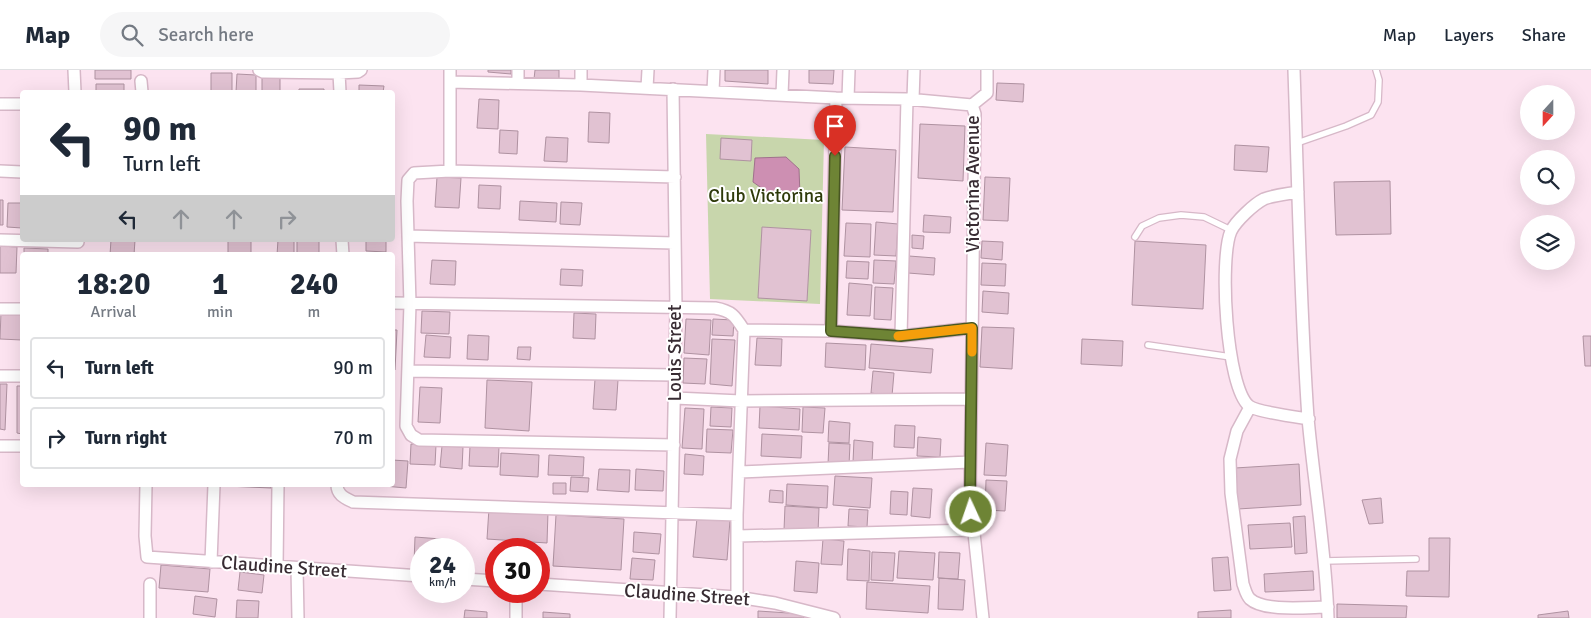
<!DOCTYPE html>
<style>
:root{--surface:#fff;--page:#f6f6f7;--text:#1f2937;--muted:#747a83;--line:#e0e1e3}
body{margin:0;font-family:Signika,sans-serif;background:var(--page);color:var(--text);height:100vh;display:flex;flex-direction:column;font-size:19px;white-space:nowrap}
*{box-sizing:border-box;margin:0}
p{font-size:16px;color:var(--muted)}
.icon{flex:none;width:28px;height:28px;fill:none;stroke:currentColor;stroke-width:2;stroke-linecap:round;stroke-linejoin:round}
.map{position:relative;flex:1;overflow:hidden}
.side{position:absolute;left:20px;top:182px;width:375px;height:235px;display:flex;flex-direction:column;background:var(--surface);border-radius:5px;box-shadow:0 5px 20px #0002}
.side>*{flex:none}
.hud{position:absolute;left:20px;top:20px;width:375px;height:152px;border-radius:5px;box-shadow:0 5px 20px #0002;background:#fff;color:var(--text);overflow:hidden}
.needle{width:32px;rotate:201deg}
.buttons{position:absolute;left:1520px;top:15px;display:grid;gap:10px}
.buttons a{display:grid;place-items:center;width:55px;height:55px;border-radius:50%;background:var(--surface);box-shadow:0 5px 20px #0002;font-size:25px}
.speed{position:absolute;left:410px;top:468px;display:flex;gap:10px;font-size:25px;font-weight:700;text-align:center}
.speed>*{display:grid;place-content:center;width:65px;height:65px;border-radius:50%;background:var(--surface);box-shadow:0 5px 20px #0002;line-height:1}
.speed small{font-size:12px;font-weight:400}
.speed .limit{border:8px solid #d22;background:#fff;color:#111}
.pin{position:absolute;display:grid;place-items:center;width:42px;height:42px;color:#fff;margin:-51px -21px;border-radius:50% 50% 50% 0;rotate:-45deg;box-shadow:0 0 5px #0007}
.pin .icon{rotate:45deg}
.me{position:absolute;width:55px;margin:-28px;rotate:357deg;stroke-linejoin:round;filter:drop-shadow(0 0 4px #0008)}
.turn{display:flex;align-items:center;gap:18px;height:105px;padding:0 20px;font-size:22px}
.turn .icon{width:65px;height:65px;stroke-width:2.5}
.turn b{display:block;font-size:35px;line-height:42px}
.lanes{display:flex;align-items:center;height:48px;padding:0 20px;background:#0003;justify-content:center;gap:25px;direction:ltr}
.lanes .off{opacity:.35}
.eta{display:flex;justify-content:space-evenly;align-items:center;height:85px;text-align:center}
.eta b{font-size:30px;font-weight:700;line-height:35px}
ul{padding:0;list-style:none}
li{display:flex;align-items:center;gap:15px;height:62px;margin:0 10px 8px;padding:0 10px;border:2px solid var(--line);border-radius:5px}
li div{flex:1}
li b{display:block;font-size:19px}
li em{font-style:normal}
header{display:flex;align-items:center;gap:30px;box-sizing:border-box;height:70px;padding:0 25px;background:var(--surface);border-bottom:1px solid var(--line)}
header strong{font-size:24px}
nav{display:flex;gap:28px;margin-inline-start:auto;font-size:18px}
.search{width:350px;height:45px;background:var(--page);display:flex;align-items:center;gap:12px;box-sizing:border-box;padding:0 18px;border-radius:28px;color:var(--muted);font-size:19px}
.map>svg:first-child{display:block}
.green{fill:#c8d6ac}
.water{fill:#cd8fb2;stroke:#a0718c}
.building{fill:#e1c2d2;stroke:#af92a1}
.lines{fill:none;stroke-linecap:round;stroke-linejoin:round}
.lane-casing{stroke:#d7b8c8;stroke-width:8}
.street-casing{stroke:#d7b8c8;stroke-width:14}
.lane{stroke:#fff;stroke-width:5.5}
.street{stroke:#fff;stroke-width:11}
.route-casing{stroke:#485622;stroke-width:12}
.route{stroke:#6e8435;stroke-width:9}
.slow{stroke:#f59e0b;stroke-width:9}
.labels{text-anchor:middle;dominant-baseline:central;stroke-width:4;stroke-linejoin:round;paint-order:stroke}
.street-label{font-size:19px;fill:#382c33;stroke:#fff}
.park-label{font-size:19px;fill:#2e3a0a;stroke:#fff}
</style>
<header>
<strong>Map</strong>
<div class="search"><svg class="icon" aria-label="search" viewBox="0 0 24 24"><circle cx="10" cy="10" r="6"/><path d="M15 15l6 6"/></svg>Search here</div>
<nav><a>Map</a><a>Layers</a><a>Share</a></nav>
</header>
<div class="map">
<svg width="1591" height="548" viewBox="0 0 1591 548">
<rect width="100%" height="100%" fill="#fce3f0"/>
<!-- green -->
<path class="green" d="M706,64L824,70L820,234L710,229Z"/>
<!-- water -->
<path class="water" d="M786,87L799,99L800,125L770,124L753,112L755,88Z"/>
<!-- building -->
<path class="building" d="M95,0H131V9H95Z
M488,0H511V4L488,2Z
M535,0H559V10L534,9Z
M725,0H768V14L725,11Z
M809,0H834L833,14L809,13Z
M211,3H232V22H211Z
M262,3H280V22H262Z
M237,4L256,5V22H236Z
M997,13L1024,14L1023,32L996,30Z
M96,14H124V22H96Z
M359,15L384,16L383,22H359Z
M299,19H324V22H299Z
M479,29L499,30L498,59L477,58Z
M589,42L610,43L609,73L588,72Z
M920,54L965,56L963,111L918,108Z
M500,60L518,61L517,84L499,83Z
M546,67L568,68L567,92L544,91Z
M721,68L752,70L751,91L720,89Z
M1235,75L1269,77L1267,102L1234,100Z
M845,77L896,80L893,142L842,140Z
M437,107L461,108L459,138L435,137Z
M985,107L1010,108L1008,151L983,150Z
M1390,111L1391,164L1336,165L1334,112Z
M479,115L501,116L500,139L478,138Z
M0,130H3V155H0Z
M520,131L557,133L556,152L519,150Z
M561,132L582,133L580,155L560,154Z
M8,133H22V158L7,157Z
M924,145L951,147L950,163L923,162Z
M876,152L898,154L896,186L874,185Z
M846,153L871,154L870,187L844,186Z
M762,157L811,160L807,231L758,228Z
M912,165L924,166L923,179L912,178Z
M111,170H135L134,185H110Z
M228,170H251V185H228Z
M278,170H294V185H277Z
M297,170H319V185H297Z
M366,170H386V182L366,181Z
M982,171L1003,172L1002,190L981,188Z
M1135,171L1206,175L1203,239L1132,235Z
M0,176L17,177L16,203H0Z
M24,178L48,179V185H24Z
M909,186L935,188L934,205L908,203Z
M432,190L456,191L455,215L430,214Z
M874,190L896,191L894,214L873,213Z
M847,191L869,192L868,209L846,208Z
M982,193L1006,194L1005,216L981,215Z
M561,199L583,200L582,216L560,215Z
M849,213L872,215L870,246L847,245Z
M875,217L893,218L891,250L874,249Z
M983,221L1009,223L1008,244L982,242Z
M422,241L450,242L449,264L421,263Z
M1,242L22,243V270L0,269Z
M574,243L596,244L595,269L573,268Z
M686,249L711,250L709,285L684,283Z
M713,249L734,250L733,266L712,265Z
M982,257L1014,258L1012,299L980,297Z
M392,260H397L395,300H392Z
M426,265L451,267L450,288L424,287Z
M468,265L489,266L488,290L467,289Z
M1583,266H1591V296H1585Z
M757,268L782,269L781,296L755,295Z
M712,269L735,270L732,316L710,314Z
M1082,269L1123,271L1122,296L1081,294Z
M826,273L866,275L865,300L825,297Z
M871,274L933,279L931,303L869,298Z
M518,277H531L530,290L517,289Z
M684,288L707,289L705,314L683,313Z
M873,301L894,303L892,326L871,323Z
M595,309L618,310L616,340L593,339Z
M487,310L532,312L529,361L485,358Z
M0,314H7L5,360L0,359Z
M17,316H22V364L17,363Z
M420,317L442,318L440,353L418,352Z
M760,336L800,339L799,360L759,358Z
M711,337L732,338L731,357L710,356Z
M803,337L825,338L823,363L802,362Z
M685,338L704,339L702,379L682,378Z
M829,351L850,353L849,373L828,372Z
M895,355L915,356L914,378L894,377Z
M707,359L733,360L731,383L706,382Z
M762,364L802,366L801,388L761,386Z
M918,367L941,369L940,387L917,386Z
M854,370L873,372L872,393L853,392Z
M829,373L850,374L849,395L828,394Z
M986,373L1008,375L1006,406L984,405Z
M411,374L436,375L435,395L410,394Z
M442,376L463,377L462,399L440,397Z
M470,376L499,377L498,397L469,396Z
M501,383L539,385L538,407L500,405Z
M685,384L704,386L703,405L684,404Z
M549,385L584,387L583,406L548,405Z
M392,390L408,391L406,418L384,416V415H392Z
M1299,394L1301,435L1238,439L1235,398Z
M599,399L630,400L629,422L597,420Z
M636,399L664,401L663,421L635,420Z
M835,406L872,408L870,438L833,435Z
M571,407L589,408L588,422L570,421Z
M986,410L1007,411L1005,441L985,440Z
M553,413H566V424H553Z
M787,414L828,416L827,438L786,435Z
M226,415H271V418L226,416Z
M913,418L932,419L930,448L911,446Z
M770,420L783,421V433L769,432Z
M891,421L908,422L907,445L890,444Z
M1381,428L1383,453L1369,454L1362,430Z
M785,436L819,438L818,462L784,460Z
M489,438L548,442L547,473L487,469Z
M849,439L868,440L867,457L848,456Z
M556,445L624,449L621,500L553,496Z
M1305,446L1307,483L1295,484L1293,447Z
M697,448L730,450L727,490L693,487Z
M1290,453L1292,477L1250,479L1248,455Z
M634,462L661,464L659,484L633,482Z
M415,467L441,469V479H421V494L414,493Z
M1429,468H1450L1449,527L1406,526L1407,501H1429Z
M823,469L844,471L842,495L821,494Z
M848,479L870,481L869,511L847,510Z
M899,481L935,483L933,510L897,508Z
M872,482L895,483L893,511L871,510Z
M939,482L960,483L958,509L938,508Z
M1228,487L1231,520L1214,521L1212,488Z
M632,488L655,490L653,510L630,509Z
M796,491L819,493L817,523L794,521Z
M161,495L210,499L208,522L159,518Z
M1313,501L1314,520L1265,522L1264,504Z
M240,502L264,505L262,523L238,520Z
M939,508L965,510L963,540L938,539Z
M867,512L930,516L928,543L866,539Z
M195,526L217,529L215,547L193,544Z
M237,530L259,531L258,548H236Z
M1337,534L1407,536L1406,548H1337Z
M465,540L487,542V548H464Z
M1231,540V548H1198V542Z
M758,541L804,544V548H758Z
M1568,541L1569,548H1538V545Z
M543,542L570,544V548H543Z"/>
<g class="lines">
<!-- lane casing -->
<g class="lane-casing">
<path id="lane" d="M1297,73L1346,56L1371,45L1378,32L1379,10L1376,0
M1135,167L1142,156L1159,148L1181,145L1204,147L1231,160
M1148,275L1231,287
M1324,491L1416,489"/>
</g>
<!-- street casing -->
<g class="street-casing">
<path id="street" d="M74,0L75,22
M259,0L263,2L339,3L358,2L361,0
M450,0V12L581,15L836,28L907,29L972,35L975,44L970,425L983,548
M1294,0C1298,116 1300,232 1308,348C1314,415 1326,481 1328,548
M339,3L340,22
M141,11L142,22
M450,12V101
M518,13V0
M581,15V0
M647,18L648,0
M713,21L714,0
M782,25L783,0
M848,28L849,0
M913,29L914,0
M0,34H22
M972,35L987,23V0
M0,101L22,102
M1298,122C1287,124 1274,125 1264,129C1254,134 1236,151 1231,161C1219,188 1226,317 1249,336C1257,342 1296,347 1309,349
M408,166L674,173
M0,170L78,172
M342,170L343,185
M392,233L715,238C732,241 735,246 744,260L737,445V527
M0,239H22
M744,260L831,261L901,266L972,258
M831,261L836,28
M901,266L907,29
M409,301L674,305
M0,306H22
M675,328L741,331L971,329
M1250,337L1237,361L1230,389L1231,423L1243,514C1245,519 1246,525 1250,529C1264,542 1309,537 1328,537
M674,375L419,370L411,365L406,356L410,234L407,131L408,110L414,103L450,101L675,107
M0,376H22
M740,402L970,392
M146,415L145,466L147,487L421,506
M337,415C337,425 345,428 353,432L737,445
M738,466L973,460
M211,492L214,415
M277,496L278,415
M297,498L298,548
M464,509L496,511
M150,514V548
M539,514L737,527L775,533L834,548
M516,521V548
M670,548L676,238L673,19"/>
</g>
<!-- lane -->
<use href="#lane" class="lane"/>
<!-- street -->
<use href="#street" class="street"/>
</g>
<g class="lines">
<!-- route casing -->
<g class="route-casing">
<path id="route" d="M835,86L831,261L901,266L972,258L970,424L971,442"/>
</g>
<!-- route -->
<use href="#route" class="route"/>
<!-- slow -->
<path class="slow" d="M898,266L972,258V282"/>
</g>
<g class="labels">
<!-- street labels -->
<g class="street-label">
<text transform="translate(973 114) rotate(-90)">Victorina Avenue</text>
<text transform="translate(675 283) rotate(-90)">Louis Street</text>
<text transform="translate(284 497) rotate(4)">Claudine Street</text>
<text transform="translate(687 525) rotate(4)">Claudine Street</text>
</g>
<!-- park labels -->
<g class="park-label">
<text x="766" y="126">Club Victorina</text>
</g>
</g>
</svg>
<div class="buttons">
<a><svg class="needle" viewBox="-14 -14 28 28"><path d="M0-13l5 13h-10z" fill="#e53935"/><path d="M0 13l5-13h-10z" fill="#747a83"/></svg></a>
<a><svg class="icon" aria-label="search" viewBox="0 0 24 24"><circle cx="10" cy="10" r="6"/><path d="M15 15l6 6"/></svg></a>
<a><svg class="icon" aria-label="layers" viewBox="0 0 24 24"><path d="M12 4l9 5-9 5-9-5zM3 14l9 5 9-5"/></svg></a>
</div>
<div class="speed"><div>24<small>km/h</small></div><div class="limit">30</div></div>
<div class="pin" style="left:835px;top:86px;background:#d93025"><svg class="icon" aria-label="arrive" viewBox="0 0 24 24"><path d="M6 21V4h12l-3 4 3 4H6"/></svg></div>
<svg class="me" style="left:971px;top:442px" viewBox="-20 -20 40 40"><circle r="17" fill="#6e8435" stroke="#fff" stroke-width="3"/><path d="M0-11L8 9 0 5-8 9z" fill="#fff"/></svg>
<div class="hud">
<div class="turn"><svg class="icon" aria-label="left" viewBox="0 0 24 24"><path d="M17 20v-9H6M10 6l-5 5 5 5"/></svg><div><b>90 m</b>Turn left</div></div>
<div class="lanes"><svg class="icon" aria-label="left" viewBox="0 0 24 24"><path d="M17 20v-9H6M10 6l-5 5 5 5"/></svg><svg class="icon off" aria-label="ahead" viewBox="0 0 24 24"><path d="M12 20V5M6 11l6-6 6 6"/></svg><svg class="icon off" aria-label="ahead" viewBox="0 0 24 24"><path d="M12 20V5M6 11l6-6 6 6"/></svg><svg class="icon off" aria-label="right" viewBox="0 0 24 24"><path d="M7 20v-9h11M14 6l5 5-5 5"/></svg></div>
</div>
<section class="side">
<div class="eta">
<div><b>18:20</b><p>Arrival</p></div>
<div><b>1</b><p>min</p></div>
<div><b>240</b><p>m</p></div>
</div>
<ul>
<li><svg class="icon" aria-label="left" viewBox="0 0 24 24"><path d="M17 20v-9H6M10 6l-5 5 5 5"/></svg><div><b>Turn left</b></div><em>90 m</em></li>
<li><svg class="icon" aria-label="right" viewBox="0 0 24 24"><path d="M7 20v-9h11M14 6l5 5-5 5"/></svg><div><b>Turn right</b></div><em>70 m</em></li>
</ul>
</section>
</div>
